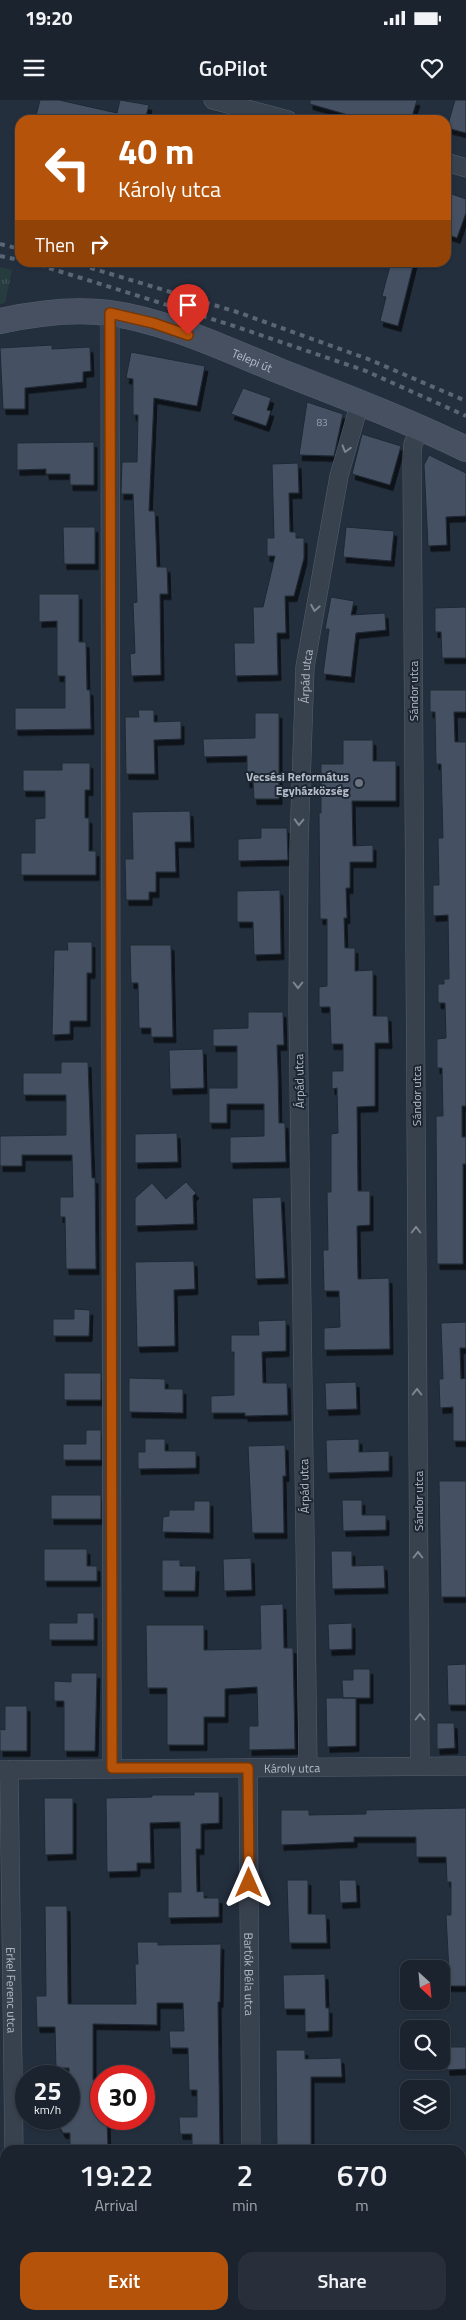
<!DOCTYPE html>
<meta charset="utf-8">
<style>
:root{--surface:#1b232e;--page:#282f3a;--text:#f1f3f6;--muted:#a0a4aa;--line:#39404a;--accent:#b45309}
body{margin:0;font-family:"Titillium Web",sans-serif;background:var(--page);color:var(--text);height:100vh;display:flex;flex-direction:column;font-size:19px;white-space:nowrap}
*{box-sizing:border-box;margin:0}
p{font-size:16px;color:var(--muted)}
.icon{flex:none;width:28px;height:28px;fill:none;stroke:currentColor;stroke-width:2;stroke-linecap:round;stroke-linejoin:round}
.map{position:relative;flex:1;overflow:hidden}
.side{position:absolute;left:0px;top:2045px;width:466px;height:175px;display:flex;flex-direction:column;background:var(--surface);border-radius:15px 15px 0 0;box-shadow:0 1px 4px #0004,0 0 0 1px var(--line)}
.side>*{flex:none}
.banner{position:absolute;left:15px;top:15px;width:436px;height:152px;border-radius:15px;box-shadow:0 1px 4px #0004,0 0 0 1px var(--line);background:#b45309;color:#fff;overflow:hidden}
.needle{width:32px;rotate:154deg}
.buttons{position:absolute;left:400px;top:1860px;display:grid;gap:10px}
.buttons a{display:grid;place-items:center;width:50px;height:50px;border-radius:10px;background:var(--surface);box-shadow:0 1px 4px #0004,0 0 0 1px var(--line);font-size:25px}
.speed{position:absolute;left:15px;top:1965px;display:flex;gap:10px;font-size:25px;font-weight:700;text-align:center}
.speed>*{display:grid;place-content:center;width:65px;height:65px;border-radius:50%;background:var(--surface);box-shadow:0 1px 4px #0004,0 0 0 1px var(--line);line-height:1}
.speed small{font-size:12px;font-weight:400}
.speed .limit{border:8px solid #d22;background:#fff;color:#111}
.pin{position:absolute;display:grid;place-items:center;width:42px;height:42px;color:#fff;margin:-51px -21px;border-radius:50% 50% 50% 0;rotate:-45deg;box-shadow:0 0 5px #0007}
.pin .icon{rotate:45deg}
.me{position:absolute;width:55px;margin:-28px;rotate:0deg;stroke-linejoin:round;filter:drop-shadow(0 0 4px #0008)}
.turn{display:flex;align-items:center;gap:18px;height:105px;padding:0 20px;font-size:22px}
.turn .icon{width:65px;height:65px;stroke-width:2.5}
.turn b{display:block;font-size:35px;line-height:42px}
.then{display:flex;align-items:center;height:48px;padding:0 20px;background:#0003;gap:10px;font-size:19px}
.eta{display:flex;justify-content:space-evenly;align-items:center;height:85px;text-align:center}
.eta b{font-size:30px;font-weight:600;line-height:35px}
.primary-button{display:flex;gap:10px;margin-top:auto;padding:10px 20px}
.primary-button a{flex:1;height:58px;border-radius:15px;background:var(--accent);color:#fff;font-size:20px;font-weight:600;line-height:58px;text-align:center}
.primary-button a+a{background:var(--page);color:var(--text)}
.status{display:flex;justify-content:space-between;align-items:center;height:35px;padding:0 25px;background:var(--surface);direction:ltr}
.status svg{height:14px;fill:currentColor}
header{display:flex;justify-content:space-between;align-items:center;height:65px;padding:0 20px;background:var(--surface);font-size:22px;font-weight:600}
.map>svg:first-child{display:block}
.grass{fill:url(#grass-tufts)}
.building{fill:#455162;stroke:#1f2835;filter:url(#shadow)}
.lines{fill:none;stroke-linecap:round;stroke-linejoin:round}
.street-casing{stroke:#565f6c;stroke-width:19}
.secondary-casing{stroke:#565f6c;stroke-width:26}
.street{stroke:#38414e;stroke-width:18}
.secondary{stroke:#465061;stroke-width:25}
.rail{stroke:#5a6575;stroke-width:4;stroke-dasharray:5 5;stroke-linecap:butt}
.oneway{stroke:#7c8592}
.route-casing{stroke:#753606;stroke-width:12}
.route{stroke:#b45309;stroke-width:9}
.worship-dot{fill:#6b7280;stroke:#1d2633;stroke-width:2}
.labels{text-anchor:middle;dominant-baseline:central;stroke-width:4;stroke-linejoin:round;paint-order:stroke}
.number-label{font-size:10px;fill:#98a1af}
.street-label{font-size:12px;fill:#b4bcc9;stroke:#1d2633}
.poi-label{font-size:12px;font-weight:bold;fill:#b4bcc9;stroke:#1d2633;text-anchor:end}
</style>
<div class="status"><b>19:20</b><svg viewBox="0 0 49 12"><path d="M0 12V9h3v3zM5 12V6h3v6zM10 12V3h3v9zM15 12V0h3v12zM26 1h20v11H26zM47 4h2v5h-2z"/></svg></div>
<header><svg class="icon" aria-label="menu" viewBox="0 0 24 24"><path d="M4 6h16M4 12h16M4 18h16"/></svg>GoPilot<svg class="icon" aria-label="heart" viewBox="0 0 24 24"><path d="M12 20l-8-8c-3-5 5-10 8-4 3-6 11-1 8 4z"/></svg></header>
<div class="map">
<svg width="466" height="2220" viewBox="0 0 466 2220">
<defs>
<pattern id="grass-tufts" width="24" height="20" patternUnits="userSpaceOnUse" patternTransform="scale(1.25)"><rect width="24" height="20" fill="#263c3f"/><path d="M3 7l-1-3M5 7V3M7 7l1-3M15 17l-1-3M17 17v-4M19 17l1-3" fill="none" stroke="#435659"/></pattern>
<filter id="shadow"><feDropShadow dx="3" dy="5.5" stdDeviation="0" flood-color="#0009"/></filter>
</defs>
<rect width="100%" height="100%" fill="#242f3e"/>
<!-- grass -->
<path class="grass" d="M0,167L12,170L5,203L0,204Z"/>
<!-- building -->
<path class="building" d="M40,0H59L117,13L120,0L149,5L145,20H35Z
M310,0H417L411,20H366L310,4Z
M455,0H466V33L447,28Z
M446,92L466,99V113L457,138L446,134Z
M391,162H414L398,226L380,221L386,197L382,196Z
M52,245V249L90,247L91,271L83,272V282L25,288V309H3L0,248Z
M131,252L205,266L197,306L154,298L149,411H155L157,467H167L168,494H160L161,575L131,576L130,554L135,553L133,503L137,502L133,394H121L122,362H137L138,315H133V279L126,278Z
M243,288L271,298L267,310L271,311L266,326L231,314Z
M307,302L343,314L334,356L299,355Z
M362,334L401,346L390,385L352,374Z
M94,342V385H70V374H46V369L17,370V343Z
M429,355L466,373V416L446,417L447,445L428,446L424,365Z
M298,363L299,393H289L290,432H296V438H304V458L294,496H285L286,533H277L278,575L235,576L234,543H254L253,507H263L275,456H267V438H274L272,364Z
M63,427H95V464H64Z
M346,427L394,431L391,461L343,457Z
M39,494H79V542H86L87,590H90L91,629L15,630V608H65V576H57V521L39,522Z
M331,497L354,501L351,515L385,513L386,530L356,533L351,577L323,574L329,529H325Z
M466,507V558H442L441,532H435V508Z
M430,590H466V612H454L455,642H466V1006H462V1037H466V1064H463V1164H437L436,1016H443L442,968H437V939L446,938L445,903H438V884H444V879H449L448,815L433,816V785H439L438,738H443L441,664H436L435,612H430Z
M138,610H154V622L181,621V639L154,640L155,674H126L125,617H139Z
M255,613H279V699H254L253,682H247V656L204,657L203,639L255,638Z
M343,640H373V661H396V701H352L353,746L373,745V762H350V788H346L347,818H344L345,848H355V871L373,870V916H388L389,943H375V1006L357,1007L358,1091H370V1125L357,1126L358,1179L389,1178L390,1249L324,1250V1228L340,1227L339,1191H324L323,1150H328L327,1092H331V1034L338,1033L337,988L332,989V971H343V944H331L330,907H319V887L327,886V819H320L319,713H321V664H343Z
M62,663H90V690H85V718H89V751H96V775H21V753H35V719L45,718V691H23V670H62Z
M190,711L191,742H175L176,772H156V792H149V800H126L125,759H133L132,712Z
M261,728H287L288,760L238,761V739L261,738Z
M280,790L281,854L254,855L253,822H237V791Z
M67,842H92V873H87V921H70V934L52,935L54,850H68Z
M130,845H171L173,937H151V928H139L138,883H131Z
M248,912H283L284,945H277L278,973L279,1023H285L286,1062L230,1063V1037L264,1036V1004H227V1023H209V988H237V946H213V929L248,928Z
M203,949L204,988L170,989L169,950Z
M61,962H88L92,1078H95L96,1169H66L65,1117H60V1097H73L72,1055H22V1066H0V1036L66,1035V995H23V973H61Z
M177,1033L178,1062L135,1063V1034Z
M186,1082L196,1093L193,1096L194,1124L135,1126V1098L152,1083L166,1099Z
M281,1097L285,1178L255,1179L252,1098Z
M194,1161L195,1189L174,1190L175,1246L137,1247L135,1162Z
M74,1209L90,1210L89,1236H53V1219H74Z
M286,1220V1251L262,1252L263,1283H287L288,1315L245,1316V1313H211V1296L234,1295V1252H231V1235H259L258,1221Z
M466,1222V1248H460L461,1279L466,1278V1341H453V1307L440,1308L439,1279H443L441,1223Z
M64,1273H101V1300H64Z
M129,1278L165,1279V1289H183V1313L129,1312Z
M356,1282L357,1309L326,1310L325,1283Z
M86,1330H101V1360H63V1344H86Z
M145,1339H165V1351H196V1368L138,1369V1352H145Z
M359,1339V1352L389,1351V1371L327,1373L326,1340Z
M285,1345L286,1376H283L284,1433H252L248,1346Z
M439,1381H466V1497H441Z
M51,1395H101V1419H51Z
M342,1400H362V1415H386V1430L343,1431Z
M194,1401H210V1433L162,1432L163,1417L169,1416V1410H194Z
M44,1449H87V1466H97V1481H44Z
M331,1451H352V1466L384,1465L385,1488L332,1489Z
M251,1458L252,1490L224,1491L223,1459Z
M162,1460H180V1466H196L195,1491H162Z
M283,1504L284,1548H293L295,1649L249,1650V1626H258L257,1587L225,1589V1617H204V1645H167V1588H147L146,1525H204V1550L261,1549L260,1505Z
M77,1513H94V1540H49V1523H77Z
M352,1523V1549L329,1550L328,1524Z
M466,1564V1605H448L447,1565Z
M353,1569H370V1598H343L342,1580H353Z
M71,1573H97L95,1651H64V1601H54V1581L71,1582Z
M326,1598H356V1646L327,1647Z
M5,1606H27V1651H0V1629L5,1630Z
M437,1623H454L455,1648L437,1649Z
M194,1692H219V1723L201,1724V1749H196L197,1792L204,1791V1798H219V1817L168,1818V1792H181L180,1722L150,1723L151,1763H137V1771L107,1772L106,1698L152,1697V1695H194Z
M44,1698H73V1754L45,1755Z
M466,1708V1886H441V1872H449L446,1815H451V1782H447L446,1757H416V1737H354V1742L281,1745V1710H309V1715L366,1714V1710Z
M287,1780H308V1814H326L327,1843H289Z
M339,1780H356L357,1802L340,1803Z
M45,1806H67L68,1904H136L135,1864H138L137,1842H158V1845L221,1844L220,1902H218L220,2050H192V2034H180L179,2017H197V1990H189L188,1948H170L169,1931H184L183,1903H157V1925L93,1924V1980H101V2019H107L108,2050H70V2033H63L55,2019H69V1968H56L55,1927H37L36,1896H46Z
M325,1874L326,1908H329V1931L305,1932V1909H284L283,1875Z
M446,1947H466V1969L447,1970Z
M276,1950H305V1959L341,1958L342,1977H311V2050H277Z"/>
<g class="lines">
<!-- street casing -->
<g class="street-casing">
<g id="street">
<path d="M213,0L288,20"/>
<path d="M446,62L466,68"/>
<path d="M110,213L112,1668"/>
<path id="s1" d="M308,1666L298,909L299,743L305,567L339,376L360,302"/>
<path d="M420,1666L412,355L413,344L421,327"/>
<path id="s2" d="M248,1668L251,2050"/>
<path id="s3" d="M0,1670L466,1666"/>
<path id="s4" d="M9,1670L14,2050"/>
<path d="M16,2215V2220"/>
<path d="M252,2215V2220"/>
</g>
</g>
<!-- secondary casing -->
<g class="secondary-casing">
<g id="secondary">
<path id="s5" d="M0,221C36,213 72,208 109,213C167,221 223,248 277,270C341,295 404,319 466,349"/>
</g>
</g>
<!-- street -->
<use href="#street" class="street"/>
<!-- secondary -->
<use href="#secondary" class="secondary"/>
<!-- rail -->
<path class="rail" d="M0,144L20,149
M0,156L20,160
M30,162L234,226L366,271L466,316
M71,162L237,212L368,259L466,301"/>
</g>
<!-- one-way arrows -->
<defs><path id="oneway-chevron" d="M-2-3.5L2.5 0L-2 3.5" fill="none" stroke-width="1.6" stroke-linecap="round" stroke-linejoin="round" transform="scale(1.25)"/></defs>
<g class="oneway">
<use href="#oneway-chevron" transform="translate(346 349) rotate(106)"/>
<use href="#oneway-chevron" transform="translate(315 508) rotate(100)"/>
<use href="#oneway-chevron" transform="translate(299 722) rotate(92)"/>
<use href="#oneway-chevron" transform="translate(298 885) rotate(90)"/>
<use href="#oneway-chevron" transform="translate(416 1130) rotate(-90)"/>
<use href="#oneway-chevron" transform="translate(417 1292) rotate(-90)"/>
<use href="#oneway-chevron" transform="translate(418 1455) rotate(-90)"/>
<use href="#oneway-chevron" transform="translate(420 1617) rotate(-90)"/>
</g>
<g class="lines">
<!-- route casing -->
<g class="route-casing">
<path id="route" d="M188,235L153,223L110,213L112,1668H248L249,1783"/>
</g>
<!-- route -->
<use href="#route" class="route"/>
</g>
<!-- markers -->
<circle class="worship-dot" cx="359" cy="683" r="5"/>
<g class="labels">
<!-- number labels -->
<g class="number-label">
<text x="322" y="322">83</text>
</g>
<!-- street labels -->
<g class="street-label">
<text stroke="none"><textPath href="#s5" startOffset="261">Telepi út</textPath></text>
<text stroke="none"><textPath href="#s1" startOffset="1090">Árpád utca</textPath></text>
<text transform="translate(413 591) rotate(-90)">Sándor utca</text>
<text transform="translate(299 981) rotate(-91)">Árpád utca</text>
<text transform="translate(416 996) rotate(-90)">Sándor utca</text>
<text transform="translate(304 1386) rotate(-91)">Árpád utca</text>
<text transform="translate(418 1401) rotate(-90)">Sándor utca</text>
<text stroke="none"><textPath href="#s3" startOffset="292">Károly utca</textPath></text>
<text stroke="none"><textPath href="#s2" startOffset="206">Bartók Béla utca</textPath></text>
<text stroke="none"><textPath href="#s4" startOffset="220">Erkel Ferenc utca</textPath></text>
</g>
<!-- poi labels -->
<g class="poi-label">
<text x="349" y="676">Vecsési Református<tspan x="349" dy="14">Egyházközség</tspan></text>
</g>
</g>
</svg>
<div class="buttons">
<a><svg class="needle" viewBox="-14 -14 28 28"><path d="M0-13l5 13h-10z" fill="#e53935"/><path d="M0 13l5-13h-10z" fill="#a0a4aa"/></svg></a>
<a><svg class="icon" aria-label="search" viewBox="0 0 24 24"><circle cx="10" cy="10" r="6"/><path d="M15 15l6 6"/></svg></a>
<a><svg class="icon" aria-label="layers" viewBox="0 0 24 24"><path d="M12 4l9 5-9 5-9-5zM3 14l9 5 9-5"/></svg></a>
</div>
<div class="speed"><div>25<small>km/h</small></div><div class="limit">30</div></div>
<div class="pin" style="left:188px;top:235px;background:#d93025"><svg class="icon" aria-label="arrive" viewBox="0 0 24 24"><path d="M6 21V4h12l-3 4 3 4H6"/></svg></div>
<svg class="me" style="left:249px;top:1783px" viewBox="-20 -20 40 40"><path d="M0-17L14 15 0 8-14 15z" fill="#b45309" stroke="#fff" stroke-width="4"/></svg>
<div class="banner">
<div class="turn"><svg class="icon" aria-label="left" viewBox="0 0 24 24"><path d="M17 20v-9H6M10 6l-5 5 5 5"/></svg><div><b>40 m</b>Károly utca</div></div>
<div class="then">Then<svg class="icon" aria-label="right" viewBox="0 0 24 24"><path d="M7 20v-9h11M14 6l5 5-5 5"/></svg></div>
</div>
<section class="side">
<div class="eta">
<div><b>19:22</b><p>Arrival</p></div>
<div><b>2</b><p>min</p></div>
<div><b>670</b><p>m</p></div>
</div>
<div class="primary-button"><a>Exit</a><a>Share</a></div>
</section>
</div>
